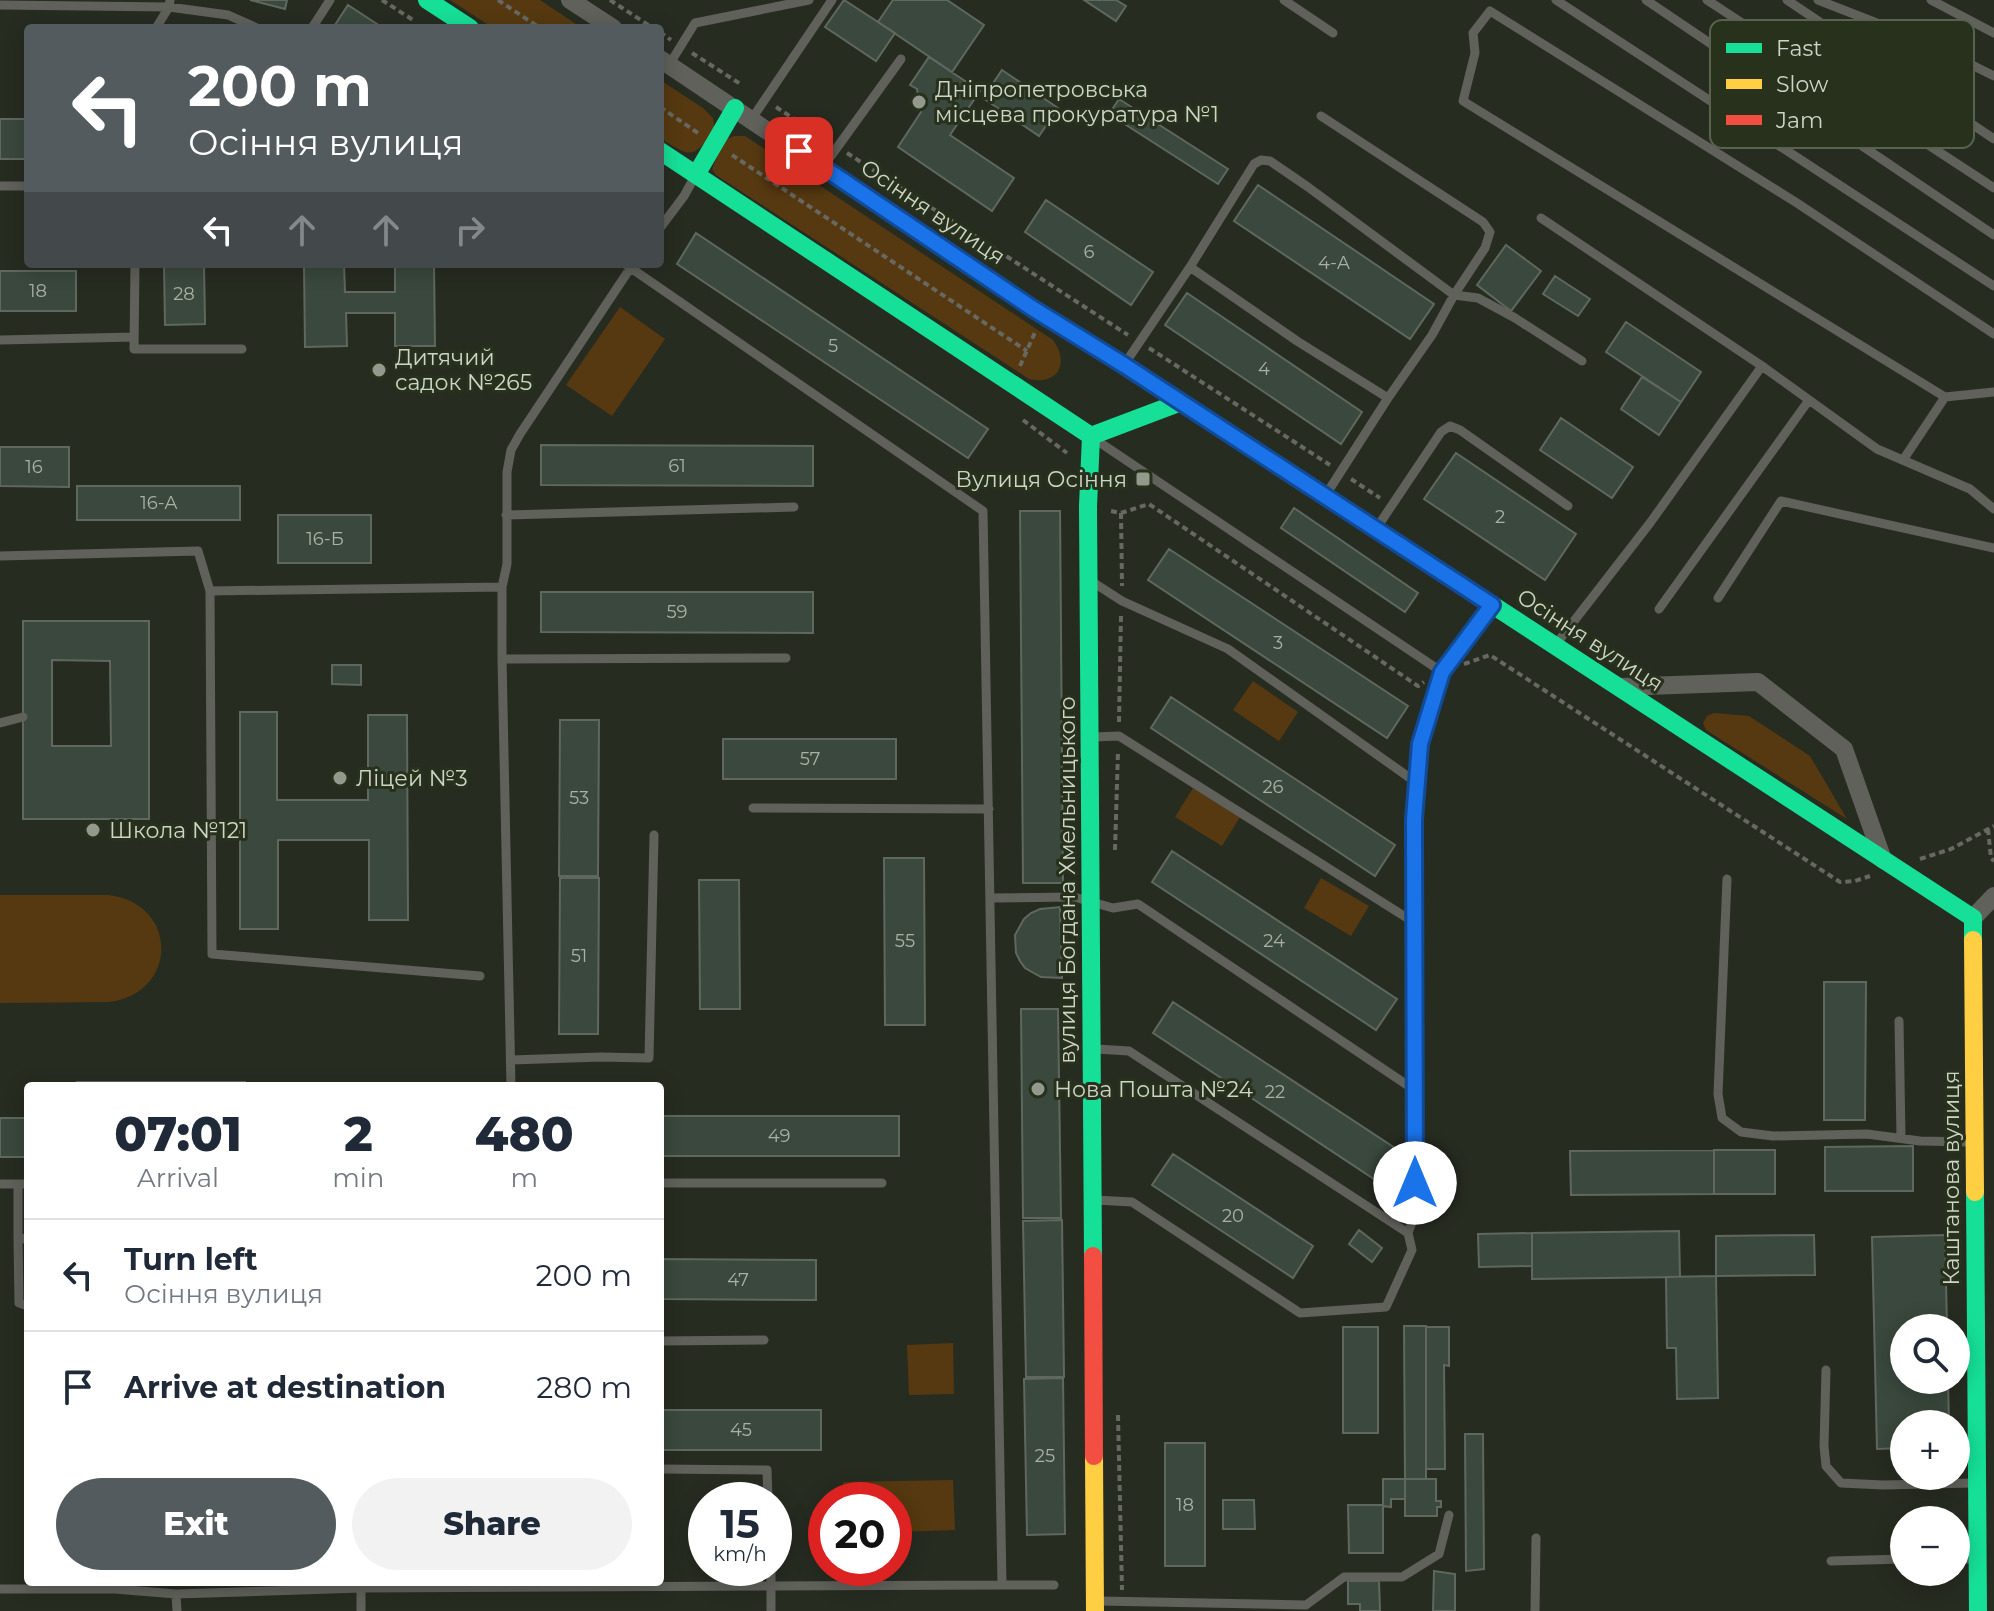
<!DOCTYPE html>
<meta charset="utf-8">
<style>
:root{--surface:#fff;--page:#f2f2f3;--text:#1f2937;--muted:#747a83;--line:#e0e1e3;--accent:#545b5e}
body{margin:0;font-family:Montserrat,sans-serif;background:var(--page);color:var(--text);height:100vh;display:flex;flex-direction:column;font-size:30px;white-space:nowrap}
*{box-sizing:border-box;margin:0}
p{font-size:26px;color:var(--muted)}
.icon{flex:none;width:44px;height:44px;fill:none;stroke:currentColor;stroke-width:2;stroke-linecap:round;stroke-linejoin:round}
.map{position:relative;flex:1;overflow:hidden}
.panel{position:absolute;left:24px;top:1082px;width:640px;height:504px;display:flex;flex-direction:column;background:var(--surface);border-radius:8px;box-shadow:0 4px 20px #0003}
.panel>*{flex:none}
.guide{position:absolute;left:24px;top:24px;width:640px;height:244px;border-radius:8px;box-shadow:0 4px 20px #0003;background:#545b5e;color:#fff;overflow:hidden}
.controls{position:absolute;left:1890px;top:1314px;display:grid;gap:16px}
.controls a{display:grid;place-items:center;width:80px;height:80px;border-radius:50%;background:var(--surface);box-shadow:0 4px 20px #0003;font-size:40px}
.speed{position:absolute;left:688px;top:1482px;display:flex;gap:16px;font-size:40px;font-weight:700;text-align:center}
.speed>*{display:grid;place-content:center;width:104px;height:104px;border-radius:50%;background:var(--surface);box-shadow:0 4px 20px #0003;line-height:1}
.speed small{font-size:20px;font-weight:400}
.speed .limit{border:12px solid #d22;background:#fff;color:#111}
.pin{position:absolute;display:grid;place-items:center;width:68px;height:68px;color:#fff;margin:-34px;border-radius:16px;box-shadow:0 4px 12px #0006}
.me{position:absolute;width:88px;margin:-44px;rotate:0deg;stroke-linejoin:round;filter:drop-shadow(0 0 6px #0008)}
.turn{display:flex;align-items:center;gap:28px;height:168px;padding:0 32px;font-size:36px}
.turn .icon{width:104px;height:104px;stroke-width:2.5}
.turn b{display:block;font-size:56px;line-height:68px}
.lanes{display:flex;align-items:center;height:76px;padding:0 32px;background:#0003;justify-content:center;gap:40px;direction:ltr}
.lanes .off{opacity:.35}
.eta{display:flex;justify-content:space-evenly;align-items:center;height:136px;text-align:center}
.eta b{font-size:48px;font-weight:800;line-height:56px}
.action{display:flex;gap:16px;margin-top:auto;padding:16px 32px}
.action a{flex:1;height:92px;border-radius:48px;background:var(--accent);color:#fff;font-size:32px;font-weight:800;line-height:92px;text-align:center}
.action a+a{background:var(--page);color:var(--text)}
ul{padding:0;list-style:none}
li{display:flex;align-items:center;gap:24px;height:112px;padding:0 32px;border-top:2px solid var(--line)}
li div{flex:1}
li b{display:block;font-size:30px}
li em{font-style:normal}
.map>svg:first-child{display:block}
.green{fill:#563910}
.building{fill:#3a483d;stroke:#5f675f;stroke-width:2;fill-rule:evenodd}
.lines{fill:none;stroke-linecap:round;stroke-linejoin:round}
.path{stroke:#676862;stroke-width:4;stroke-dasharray:6 4;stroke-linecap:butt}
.lane{stroke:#60615b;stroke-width:9}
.street{stroke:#60615b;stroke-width:18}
.fast{stroke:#16e098;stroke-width:18}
.slow{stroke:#ffcf43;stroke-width:18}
.jam{stroke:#f24e42;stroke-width:18}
.route-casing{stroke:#114b97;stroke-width:20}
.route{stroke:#1a73e8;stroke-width:14}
.poi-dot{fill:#94998d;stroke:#27311c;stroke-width:3}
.labels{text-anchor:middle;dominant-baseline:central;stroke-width:6;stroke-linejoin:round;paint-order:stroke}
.number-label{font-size:18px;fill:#a9b1a4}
.poi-label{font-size:22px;fill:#ced4c7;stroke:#27311c;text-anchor:start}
.street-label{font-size:22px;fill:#ced4c7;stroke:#27311c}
.key{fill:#27311c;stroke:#59624f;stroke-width:2}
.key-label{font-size:22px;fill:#ced4c7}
</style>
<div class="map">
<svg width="1994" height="1611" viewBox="0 0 1994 1611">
<rect width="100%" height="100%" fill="#272c21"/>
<!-- green -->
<path class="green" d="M450,0H540L582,28H493Z
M660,80L703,108L713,118L715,130C693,160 690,157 660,138Z
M734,136H745L1053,340C1070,363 1058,386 1029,379L716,175L712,169L724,140Z
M620,307L665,339L612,416L566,385Z
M1253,681L1298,712L1279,741L1233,710Z
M1714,713L1749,716L1810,756L1847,819L1706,730L1703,723L1707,716Z
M1193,788L1240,817L1222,846L1175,817Z
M1321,878L1369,906L1351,936L1304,908Z
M0,895H108C179,903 179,993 109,1002L0,1003Z
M953,1343L954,1394L909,1395L907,1345Z
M953,1480L955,1530L894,1532V1500H844L843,1482Z"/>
<!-- building -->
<path class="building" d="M250,0H287L285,9Z
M844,0L895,33L876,61L825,27Z
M893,0H947L984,25L952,72L878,22Z
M1084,0H1116L1126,6L1116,21Z
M348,5L383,28H333Z
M929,57L980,91L950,135L1014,178L992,211L898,147L921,112L917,89L910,85Z
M1002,70L1058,108L1039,136L983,98Z
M1119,99L1228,169L1218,184L1109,114Z
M0,119H28V159H0Z
M1258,185L1434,304L1410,339L1234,221Z
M1046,200L1153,272L1131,305L1025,232Z
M696,233L988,429L968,458L677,264Z
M1506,245L1541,271L1511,311L1477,285Z
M164,264H204L205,324L165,325Z
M304,264H344L345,292H395V264H434L435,346H395V313H346L347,346L305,347Z
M0,271H76V311H0Z
M1555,276L1590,299L1578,316L1543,294Z
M1187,293L1362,412L1341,444L1165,325Z
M1626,322L1701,372L1681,402L1606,352Z
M1642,377L1681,402L1659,435L1621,409Z
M1561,418L1633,467L1612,498L1540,450Z
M541,445L813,446V486L541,485Z
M0,447H69V487L0,486Z
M1456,453L1576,534L1545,580L1424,499Z
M77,486H240V520H77Z
M1294,508L1418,593L1405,612L1281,528Z
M1020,511H1060L1063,883H1023Z
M278,515H371V563H278Z
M1169,549L1408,706L1387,738L1148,580Z
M541,592H813V633L541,632Z
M23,621H149V819H23ZM52,660L110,661L111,746H52Z
M332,665H361V685L332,684Z
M1171,697L1395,845L1375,876L1151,728Z
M240,712H277V800H368V715H407L408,920H369V840H278V929H240Z
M560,720H599L598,876H559Z
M723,739H896V779H723Z
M1172,851L1397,999L1376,1030L1152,882Z
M884,858H924L925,1025H885Z
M560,878H599L598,1034H559Z
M699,880H739L740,1009H700Z
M1060,907L1062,978L1041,977L1025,968L1020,961L1016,953L1015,935L1024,919L1031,913L1040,909Z
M1824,982H1866L1865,1120H1824Z
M1173,1002L1398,1150L1377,1181L1153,1033Z
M1021,1009H1058L1061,1218H1023Z
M77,1082H245V1086H77Z
M660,1116H899V1156H660Z
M0,1118H28V1157H0Z
M1913,1146V1191H1825V1147Z
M1714,1150H1775V1194H1714Z
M1714,1150V1194L1571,1195L1570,1151Z
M1173,1154L1313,1246L1293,1278L1152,1185Z
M1062,1220L1064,1377H1026L1023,1221Z
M1359,1230L1382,1248L1372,1262L1349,1244Z
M1679,1231L1680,1277L1532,1279V1233Z
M1532,1233V1266L1479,1267L1478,1234Z
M1814,1235L1815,1275L1716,1276V1236Z
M1945,1235L1947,1328H1904V1380H1948L1949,1424H1904V1448L1877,1449L1872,1237Z
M660,1259L816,1260V1300L660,1299Z
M1716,1276L1718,1398L1677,1399L1676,1348H1667L1666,1277Z
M1404,1326H1426V1479H1405Z
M1343,1327H1378V1433H1343Z
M1426,1327H1449V1366L1444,1365L1445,1469H1426Z
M1063,1378L1065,1534L1027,1535L1024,1379Z
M660,1410H821V1450H660Z
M1465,1434H1483L1484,1569L1466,1571Z
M1165,1443H1205V1566H1165Z
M1383,1479H1405V1499H1391V1507L1383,1506Z
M1405,1479H1436V1501H1441V1507H1437V1516H1405Z
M1223,1500H1254L1255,1529H1223Z
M1348,1505H1383V1553H1349Z
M1434,1571L1455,1574V1611H1433Z
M1348,1581H1379L1380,1611H1360V1604H1348Z"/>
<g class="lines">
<!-- path -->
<path class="path" d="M382,0L413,20
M498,0L540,28
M610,0L653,28
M660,32L671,40
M692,53L742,85
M660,107L698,133
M776,107L826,140
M847,153L1128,335
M732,155L1027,351
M1149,348L1330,465
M1020,366L1036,330
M1023,420L1067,453
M1351,479L1380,498
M1111,511L1121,513L1149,504L1418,686L1424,682
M1121,513L1122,586
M1464,664L1490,655L1840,882L1855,881L1870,876
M1119,722L1121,615
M1988,829L1991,858L1994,861
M1115,850L1118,751
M1920,859L1951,849L1994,826
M1118,1415L1122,1590"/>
<!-- lane -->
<path class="lane" d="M1284,0L1333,33
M1556,0L1994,286
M1646,0L1994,235
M1707,0L1994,188
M1787,0L1994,139
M1818,0L1928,43L1994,76
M1931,0L1994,33
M0,5L169,7L228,15L257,28
M156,28L169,7L170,0
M312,28L330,0
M669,65L695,23L809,0
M1321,116L1483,222L1490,232L1485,248L1454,295L1432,335L1388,398
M751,120L832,0
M823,167L901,59
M0,186H28
M1541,218L1762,366L1877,449L1970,489L1994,509
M660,228L684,196L694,178
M135,264L134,349H242
M625,264L983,511L1002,1585H1054
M1190,267L1297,341L1388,398L1327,493
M1994,334L1797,203L1490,11L1473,33L1475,53L1463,101L1945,397L1994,392
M0,340L134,337
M1124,365L1190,267L1254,164L1261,160L1270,161L1308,187L1454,295L1478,298L1515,318L1582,361
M1096,440L1442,672
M1903,460L1945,397
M506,515L794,507
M1378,526L1441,432L1450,426L1460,430L1568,506
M0,556L198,551L210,591L502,587
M1091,581L1122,601L1228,649L1417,783
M210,591L212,954L480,976
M1718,598L1781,501L1994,548
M1659,609L1809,400
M1557,643L1650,523L1762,366
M502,659L786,658
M0,723L23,717
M1093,737L1119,736L1415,923
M753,808L989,809
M1727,879L1718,1094L1722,1118L1741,1132L1773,1136L1867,1134L1920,1141L1971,1142
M990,898L1074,897L1113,908L1138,904L1416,1091
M1899,1021L1901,1137
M1096,1049L1129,1051L1408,1233
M511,1060L601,1057L649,1058L654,835
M511,1086L502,659V587L507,564V472L511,450L520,434L633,264
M660,1183H882
M0,1184H28
M1095,1200L1132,1202L1300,1313L1386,1307L1412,1250L1408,1233L1415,1214L1414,819L1420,744L1442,672L1491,606
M18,1238V1184
M28,1239L18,1238L19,1303L28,1306
M660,1341L764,1340
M1826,1370L1824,1446L1826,1466L1841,1483L1883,1485L1974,1483
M660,1469L767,1470L768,1500
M1956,1559H1974
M1831,1561L1904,1559
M361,1588V1611
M0,1589H115L176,1594L361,1588L1002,1585
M176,1594L177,1611
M1099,1601L1306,1605L1344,1577H1402L1439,1554L1449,1515
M771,1611V1568
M1535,1611L1536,1538"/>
<!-- street -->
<path class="street" d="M570,0L613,28
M660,59L1032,308L1181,402
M1619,687L1758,682L1844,749L1883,860
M1973,918L1994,896"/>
<!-- fast -->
<path class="fast" d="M427,0L470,28
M660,151L1091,436
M696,175L735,108
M1091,436L1181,402L1973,918V940
M1091,436L1088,506L1093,1256
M1975,1192L1978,1611"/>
<!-- slow -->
<path class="slow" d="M1973,940L1975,1192
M1094,1456L1095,1611"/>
<!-- jam -->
<path class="jam" d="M1093,1256L1094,1456"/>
</g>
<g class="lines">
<!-- route casing -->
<g class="route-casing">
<path id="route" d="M799,151L1032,308L1124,365L1492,605L1442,672L1420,744L1414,819L1415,1183"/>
</g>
<!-- route -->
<use href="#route" class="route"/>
</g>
<!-- markers -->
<g class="poi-dot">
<circle cx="919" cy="102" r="8"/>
<circle cx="379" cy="370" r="8"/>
<rect x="1135" y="471" width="16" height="16" rx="4"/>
<circle cx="340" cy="778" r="8"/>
<circle cx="93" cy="830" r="8"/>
<circle cx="1038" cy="1089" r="8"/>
</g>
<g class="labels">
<!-- number labels -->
<g class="number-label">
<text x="1089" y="252">6</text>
<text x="1334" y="263">4-А</text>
<text x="38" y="291">18</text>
<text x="184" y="294">28</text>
<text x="833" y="346">5</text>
<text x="1264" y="369">4</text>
<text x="677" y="466">61</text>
<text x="34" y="467">16</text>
<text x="159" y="503">16-А</text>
<text x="1500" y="517">2</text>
<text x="325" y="539">16-Б</text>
<text x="677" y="612">59</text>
<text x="1278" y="643">3</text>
<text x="810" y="759">57</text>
<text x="1273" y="787">26</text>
<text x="579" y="798">53</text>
<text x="905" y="941">55</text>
<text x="1274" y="941">24</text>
<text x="579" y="956">51</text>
<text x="1275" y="1092">22</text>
<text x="779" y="1136">49</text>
<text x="1233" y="1216">20</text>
<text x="738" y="1280">47</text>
<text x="741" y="1430">45</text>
<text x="1045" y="1456">25</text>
<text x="1185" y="1505">18</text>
</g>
<!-- poi labels -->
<g class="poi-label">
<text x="935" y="89">Дніпропетровська<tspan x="935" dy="25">місцева прокуратура №1</tspan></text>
<text x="395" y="357">Дитячий<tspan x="395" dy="25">садок №265</tspan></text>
<text x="1127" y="479" text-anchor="end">Вулиця Осіння</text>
<text x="356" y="778">Ліцей №3</text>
<text x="109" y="830">Школа №121</text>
<text x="1054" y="1089">Нова Пошта №24</text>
</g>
<!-- street labels -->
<g class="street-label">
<text transform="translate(933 212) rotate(34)">Осіння вулиця</text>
<text transform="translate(1590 640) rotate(33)">Осіння вулиця</text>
<text transform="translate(1067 880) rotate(-90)">вулиця Богдана Хмельницького</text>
<text transform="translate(1951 1178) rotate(-90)">Каштанова вулиця</text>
</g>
</g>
<!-- legend -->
<rect x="1710" y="20" width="264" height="128" rx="12" class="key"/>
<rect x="1726" y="43" width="36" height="10" fill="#16e098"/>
<rect x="1726" y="79" width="36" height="10" fill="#ffcf43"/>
<rect x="1726" y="115" width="36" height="10" fill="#f24e42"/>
<g class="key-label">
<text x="1776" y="56">Fast</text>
<text x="1776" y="92">Slow</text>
<text x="1776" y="128">Jam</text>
</g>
</svg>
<div class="controls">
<a><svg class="icon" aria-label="search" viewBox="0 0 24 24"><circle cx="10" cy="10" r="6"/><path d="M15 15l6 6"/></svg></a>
<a>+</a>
<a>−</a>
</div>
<div class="speed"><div>15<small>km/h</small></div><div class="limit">20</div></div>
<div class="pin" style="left:799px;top:151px;background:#d93025"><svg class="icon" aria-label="arrive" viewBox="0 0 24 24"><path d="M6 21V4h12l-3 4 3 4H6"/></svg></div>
<svg class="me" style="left:1415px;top:1183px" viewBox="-20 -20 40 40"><circle r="19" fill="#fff"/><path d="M0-13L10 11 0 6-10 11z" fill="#1a73e8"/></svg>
<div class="guide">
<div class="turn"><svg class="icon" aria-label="left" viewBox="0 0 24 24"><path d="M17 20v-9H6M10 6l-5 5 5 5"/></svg><div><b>200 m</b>Осіння вулиця</div></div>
<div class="lanes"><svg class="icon" aria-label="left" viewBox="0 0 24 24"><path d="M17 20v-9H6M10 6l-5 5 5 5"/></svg><svg class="icon off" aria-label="ahead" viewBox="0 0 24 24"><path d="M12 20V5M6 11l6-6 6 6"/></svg><svg class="icon off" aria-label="ahead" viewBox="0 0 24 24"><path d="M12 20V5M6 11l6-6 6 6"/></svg><svg class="icon off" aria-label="right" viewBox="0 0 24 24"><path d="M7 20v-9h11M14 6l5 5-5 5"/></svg></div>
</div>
<section class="panel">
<div class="eta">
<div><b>07:01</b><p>Arrival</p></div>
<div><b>2</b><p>min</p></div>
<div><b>480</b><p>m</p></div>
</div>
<ul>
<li><svg class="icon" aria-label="left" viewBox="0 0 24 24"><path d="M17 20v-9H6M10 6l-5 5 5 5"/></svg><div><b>Turn left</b><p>Осіння вулиця</p></div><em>200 m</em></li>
<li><svg class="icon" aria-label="arrive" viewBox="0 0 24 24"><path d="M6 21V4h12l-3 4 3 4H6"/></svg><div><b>Arrive at destination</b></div><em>280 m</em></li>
</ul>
<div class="action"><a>Exit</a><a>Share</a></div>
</section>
</div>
